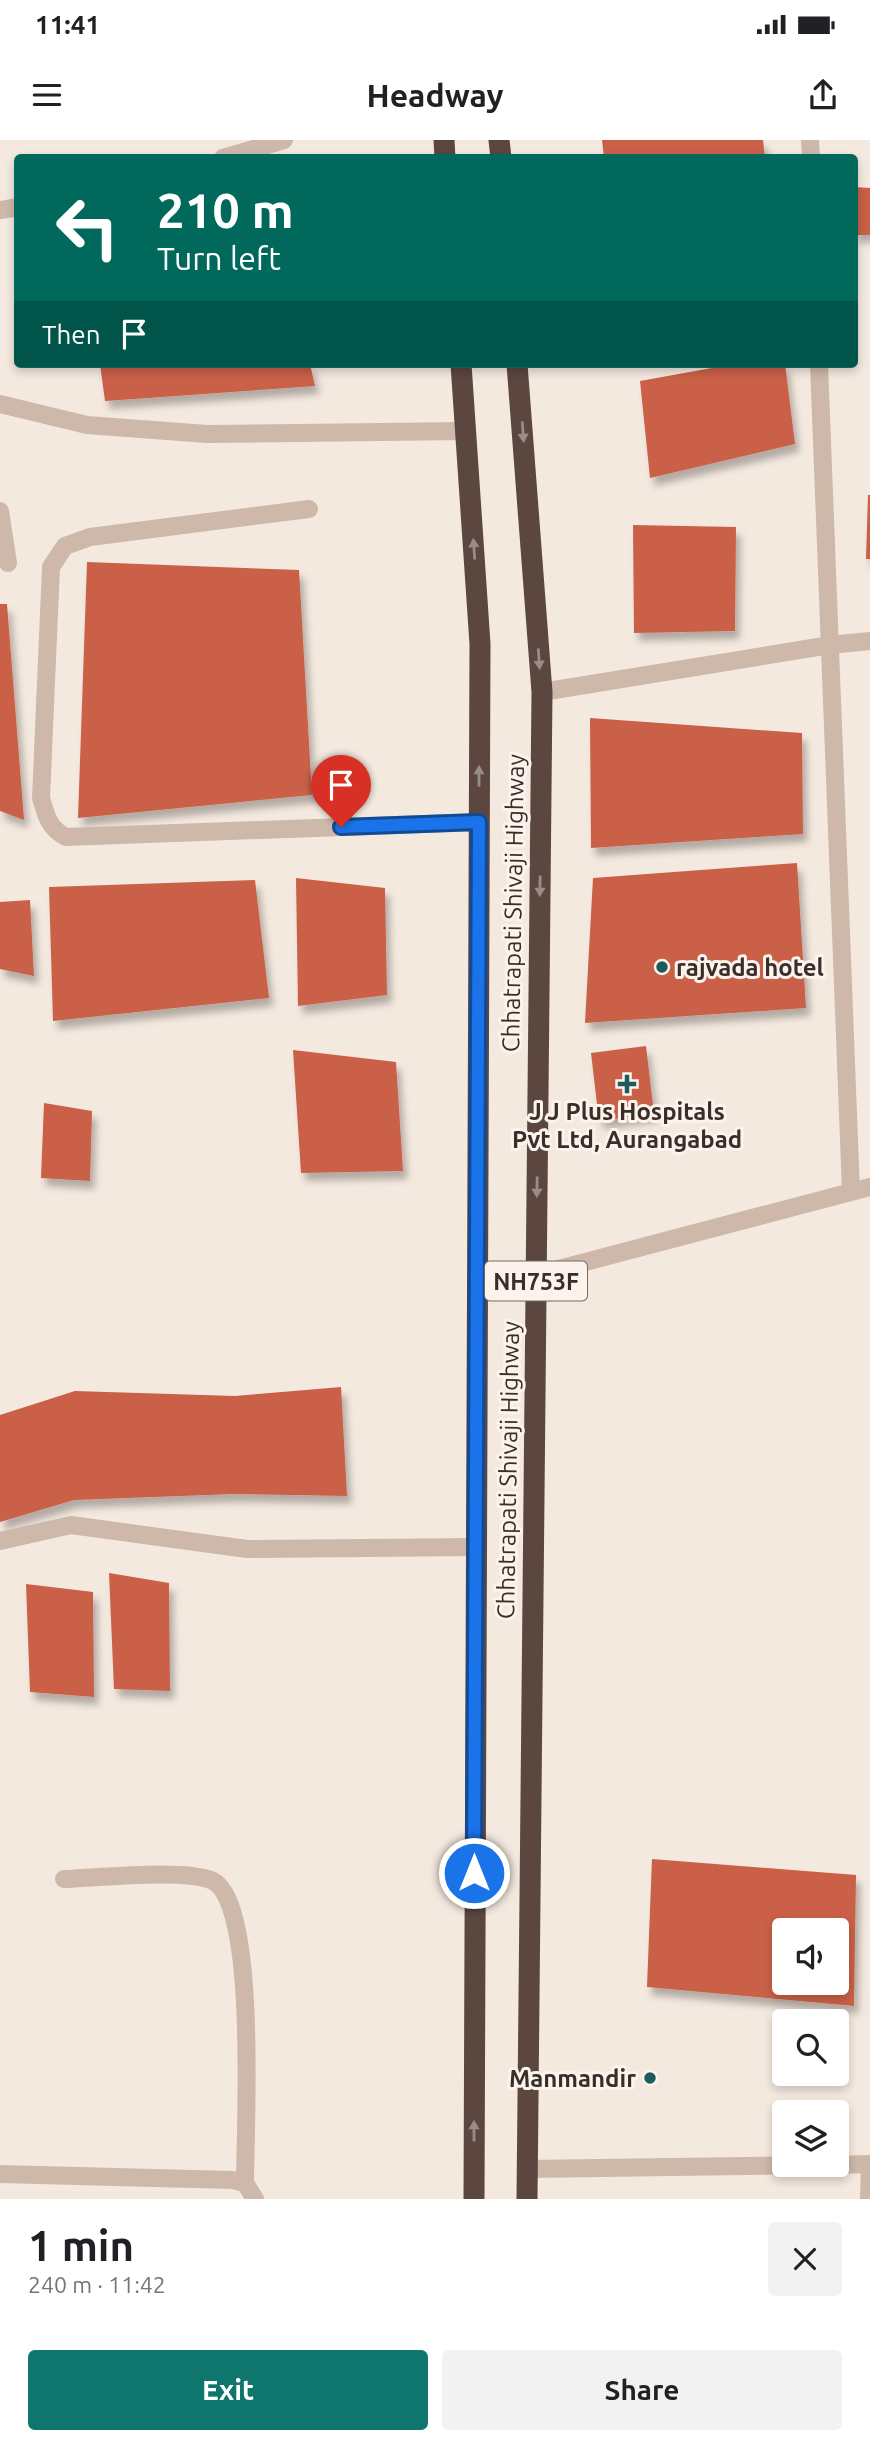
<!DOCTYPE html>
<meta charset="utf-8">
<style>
:root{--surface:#fff;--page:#f2f2f2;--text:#202124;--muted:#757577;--accent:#0f766e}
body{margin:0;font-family:Ubuntu,sans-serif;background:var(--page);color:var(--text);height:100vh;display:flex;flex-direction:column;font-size:26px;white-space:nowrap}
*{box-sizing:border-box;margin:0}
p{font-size:23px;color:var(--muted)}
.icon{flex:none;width:38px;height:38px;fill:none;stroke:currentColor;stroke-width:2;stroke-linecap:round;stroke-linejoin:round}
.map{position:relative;height:2059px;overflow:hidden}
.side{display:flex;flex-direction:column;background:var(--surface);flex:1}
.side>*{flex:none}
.guide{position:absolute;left:14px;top:14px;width:844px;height:214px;border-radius:7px;box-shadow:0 4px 10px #0003;background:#00695c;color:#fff;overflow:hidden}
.tools{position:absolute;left:772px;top:1778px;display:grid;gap:14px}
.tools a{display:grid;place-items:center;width:77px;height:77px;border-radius:7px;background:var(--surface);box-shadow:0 4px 10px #0003;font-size:35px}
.pin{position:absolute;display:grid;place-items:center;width:60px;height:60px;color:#fff;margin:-72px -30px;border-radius:50% 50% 50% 0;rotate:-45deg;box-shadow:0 0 7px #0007}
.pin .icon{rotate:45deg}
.me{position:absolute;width:77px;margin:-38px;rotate:0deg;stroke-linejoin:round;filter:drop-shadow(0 0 5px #0008)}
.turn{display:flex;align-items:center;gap:24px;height:147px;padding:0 28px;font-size:32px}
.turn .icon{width:91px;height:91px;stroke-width:2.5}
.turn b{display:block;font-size:49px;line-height:60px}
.then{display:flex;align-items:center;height:66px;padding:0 28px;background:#0003;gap:14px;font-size:26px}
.round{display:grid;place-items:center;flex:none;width:74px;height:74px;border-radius:7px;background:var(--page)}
.head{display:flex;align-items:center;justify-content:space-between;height:119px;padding:0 28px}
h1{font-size:42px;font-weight:600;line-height:52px}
.button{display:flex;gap:14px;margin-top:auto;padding:14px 28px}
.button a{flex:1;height:80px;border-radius:7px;background:var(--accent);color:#fff;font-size:28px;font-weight:600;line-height:80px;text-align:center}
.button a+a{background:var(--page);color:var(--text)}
.status{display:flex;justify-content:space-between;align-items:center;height:49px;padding:0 35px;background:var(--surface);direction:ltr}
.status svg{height:19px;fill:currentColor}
header{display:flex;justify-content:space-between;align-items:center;height:91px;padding:0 28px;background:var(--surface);font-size:32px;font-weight:600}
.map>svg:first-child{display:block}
.building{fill:#ca6047;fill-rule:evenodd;filter:url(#shadow)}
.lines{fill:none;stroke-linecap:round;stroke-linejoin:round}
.minor{stroke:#cdb8aa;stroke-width:18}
.highway{stroke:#5b4740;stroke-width:21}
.oneway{fill:#9b8c85}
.route-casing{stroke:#114b97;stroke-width:18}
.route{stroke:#1a73e8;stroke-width:12}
.poi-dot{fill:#1d5c5d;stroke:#fbf3ec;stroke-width:2.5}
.labels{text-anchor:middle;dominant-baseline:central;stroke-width:6;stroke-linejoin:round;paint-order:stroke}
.shield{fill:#fbf3ec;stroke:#746964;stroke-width:2}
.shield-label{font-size:23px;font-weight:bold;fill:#3a2e2a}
.street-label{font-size:24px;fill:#3a2e2a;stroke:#fbf3ec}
.poi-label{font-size:24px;font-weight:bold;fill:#3a2e2a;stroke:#fbf3ec;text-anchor:start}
</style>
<div class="status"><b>11:41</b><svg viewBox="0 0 49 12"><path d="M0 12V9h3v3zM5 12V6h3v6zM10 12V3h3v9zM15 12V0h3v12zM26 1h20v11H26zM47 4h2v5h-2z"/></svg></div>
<header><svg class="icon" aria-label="menu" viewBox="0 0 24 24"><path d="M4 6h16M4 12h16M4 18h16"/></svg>Headway<svg class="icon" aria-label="share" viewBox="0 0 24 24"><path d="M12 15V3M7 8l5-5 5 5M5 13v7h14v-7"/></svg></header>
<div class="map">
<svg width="870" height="2059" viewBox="0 0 870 2059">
<defs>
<filter id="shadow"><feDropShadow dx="4.5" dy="8" stdDeviation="3.5" flood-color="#0004"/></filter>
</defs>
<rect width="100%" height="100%" fill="#f4e9df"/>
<!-- building -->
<path class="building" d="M602,0H763L765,18H604Z
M854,47L870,48V95H854Z
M100,224H310L315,246L105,261Z
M734,224H785L795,304L650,338L640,241Z
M868,355H870V419H866Z
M633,385L736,387L735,491L634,493Z
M87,422L299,430L312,655L78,678Z
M0,464H7L24,680L0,671Z
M590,578L802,593L803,694L591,708Z
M797,723L806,868L585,883L593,738Z
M296,738L385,748L387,855L298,866Z
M255,740L269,858L53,881L49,747Z
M30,760L34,836L0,829V762Z
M646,906L654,974L599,981L591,913Z
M293,910L396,922L403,1031L301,1033Z
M44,963L92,971L90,1041L41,1038Z
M341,1247L347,1356L233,1354L74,1360L0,1382V1275L75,1251L235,1256Z
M109,1433L169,1443L170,1551L114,1549Z
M26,1444L93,1452L94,1557L30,1552Z
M652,1719L856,1735L854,1866L647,1847ZM784,1790H836V1843H784Z"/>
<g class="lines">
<!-- minor -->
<path class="minor" d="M810,0L811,18
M223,18L284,0
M0,70L18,67
M819,224L851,1052
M0,264L87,285L207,294L466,291
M309,369L90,397L65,406L51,427L41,658C46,676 49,688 66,697L479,682
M0,371L8,423
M542,552L830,505L870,501
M536,1135L870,1047
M0,1401L71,1385L247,1409L475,1407
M64,1739C96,1738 188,1728 213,1741C258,1764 245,1992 245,2043
M836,2025L870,2024
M527,2029L819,2025
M0,2034L232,2040L245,2043L255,2059
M869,2059L870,2024"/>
<!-- highway -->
<path class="highway" d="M444,0L445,18
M499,0L501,18
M461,224L480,504L474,2059
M517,224L542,552L527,2059"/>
</g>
<!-- one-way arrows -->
<defs><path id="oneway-solid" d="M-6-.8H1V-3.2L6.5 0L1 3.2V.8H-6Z" transform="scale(1.75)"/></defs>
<g class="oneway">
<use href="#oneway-solid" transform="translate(523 292) rotate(86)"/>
<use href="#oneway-solid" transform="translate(474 409) rotate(-94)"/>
<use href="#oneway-solid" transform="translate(539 519) rotate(86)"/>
<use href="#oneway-solid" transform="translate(479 636) rotate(-90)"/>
<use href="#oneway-solid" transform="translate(540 746) rotate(91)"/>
<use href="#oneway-solid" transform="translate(537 1047) rotate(91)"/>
<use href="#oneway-solid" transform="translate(474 1991) rotate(-90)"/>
</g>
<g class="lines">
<!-- route casing -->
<g class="route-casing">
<path id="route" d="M341,687L479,682L474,1733"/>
</g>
<!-- route -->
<use href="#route" class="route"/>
</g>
<!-- markers -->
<g class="poi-dot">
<circle cx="662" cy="827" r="7"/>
<path d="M623.5 933.5h7v7h7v7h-7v7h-7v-7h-7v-7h7z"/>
<circle cx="650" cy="1938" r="7"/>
</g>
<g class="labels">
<!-- shield labels -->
<rect class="shield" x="485" y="1121.5" width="102" height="39" rx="5"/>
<g class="shield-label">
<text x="536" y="1141">NH753F</text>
</g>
<!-- street labels -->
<g class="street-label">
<text transform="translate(513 763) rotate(-89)">Chhatrapati Shivaji Highway</text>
<text transform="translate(508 1330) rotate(-89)">Chhatrapati Shivaji Highway</text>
</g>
<!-- poi labels -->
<g class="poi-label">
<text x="676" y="827">rajvada hotel</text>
<text x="627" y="971" text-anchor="middle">J J Plus Hospitals<tspan x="627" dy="28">Pvt Ltd, Aurangabad</tspan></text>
<text x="636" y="1938" text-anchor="end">Manmandir</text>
</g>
</g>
</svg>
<div class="tools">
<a><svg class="icon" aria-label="sound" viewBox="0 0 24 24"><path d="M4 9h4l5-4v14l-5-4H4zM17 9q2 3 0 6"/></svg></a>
<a><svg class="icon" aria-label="search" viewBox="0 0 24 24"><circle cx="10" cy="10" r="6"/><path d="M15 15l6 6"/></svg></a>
<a><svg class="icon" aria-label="layers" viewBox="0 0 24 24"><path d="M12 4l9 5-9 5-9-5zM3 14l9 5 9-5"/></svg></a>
</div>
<div class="pin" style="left:341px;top:687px;background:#d93025"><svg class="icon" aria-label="arrive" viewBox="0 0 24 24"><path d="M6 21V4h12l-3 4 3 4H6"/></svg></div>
<svg class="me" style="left:474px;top:1733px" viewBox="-20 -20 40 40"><circle r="17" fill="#1a73e8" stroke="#fff" stroke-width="3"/><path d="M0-11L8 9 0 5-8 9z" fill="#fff"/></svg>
<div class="guide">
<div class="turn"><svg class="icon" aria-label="left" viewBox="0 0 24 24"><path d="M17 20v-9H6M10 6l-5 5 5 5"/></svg><div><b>210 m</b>Turn left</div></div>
<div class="then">Then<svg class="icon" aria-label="arrive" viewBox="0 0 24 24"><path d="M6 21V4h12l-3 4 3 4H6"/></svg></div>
</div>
</div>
<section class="side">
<div class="head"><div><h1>1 min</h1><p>240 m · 11:42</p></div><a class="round"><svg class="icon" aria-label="close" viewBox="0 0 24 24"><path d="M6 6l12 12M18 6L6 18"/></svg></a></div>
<div class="button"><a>Exit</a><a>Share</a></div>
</section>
